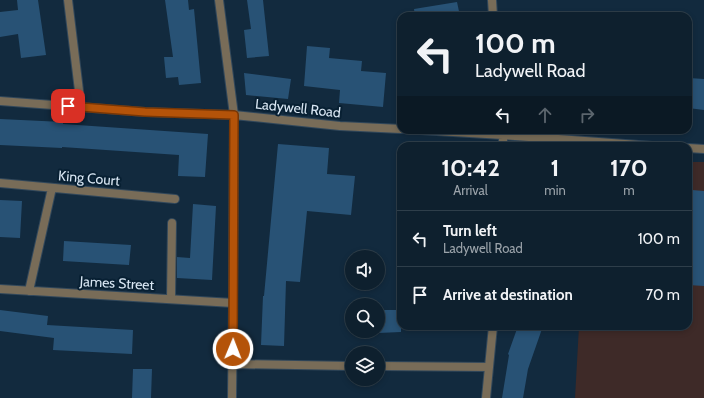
<!DOCTYPE html>
<style>
:root{--surface:#0e202e;--page:#1c2d3a;--text:#f1f3f6;--muted:#9ba3aa;--line:#2e3e4a}
body{margin:0;font-family:Cabin,sans-serif;background:var(--page);color:var(--text);height:100vh;display:flex;flex-direction:column;font-size:15px;white-space:nowrap}
*{box-sizing:border-box;margin:0}
p{font-size:13px;color:var(--muted)}
.icon{flex:none;width:22px;height:22px;fill:none;stroke:currentColor;stroke-width:2;stroke-linecap:round;stroke-linejoin:round}
.map{position:relative;flex:1;overflow:hidden}
.panel{position:absolute;left:397px;top:142px;width:295px;height:188px;display:flex;flex-direction:column;background:var(--surface);border-radius:12px;box-shadow:0 2px 6px #0003,0 0 0 1px var(--line)}
.panel>*{flex:none}
.guide{position:absolute;left:397px;top:12px;width:295px;height:122px;border-radius:12px;box-shadow:0 2px 6px #0003,0 0 0 1px var(--line);background:#0e202e;color:var(--text);overflow:hidden}
.tools{position:absolute;left:345px;top:250px;display:grid;gap:8px}
.tools a{display:grid;place-items:center;width:40px;height:40px;border-radius:50%;background:var(--surface);box-shadow:0 2px 6px #0003,0 0 0 1px var(--line);font-size:20px}
.pin{position:absolute;display:grid;place-items:center;width:34px;height:34px;color:#fff;margin:-17px;border-radius:8px;box-shadow:0 2px 6px #0006}
.me{position:absolute;width:44px;margin:-22px;rotate:1deg;stroke-linejoin:round;filter:drop-shadow(0 0 3px #0008)}
.turn{display:flex;align-items:center;gap:14px;height:84px;padding:0 12px;font-size:18px}
.turn .icon{width:52px;height:52px;stroke-width:2.5}
.turn b{display:block;font-size:28px;line-height:34px}
.lanes{display:flex;align-items:center;height:38px;padding:0 12px;background:#0003;justify-content:center;gap:20px;direction:ltr}
.lanes .off{opacity:.35}
.eta{display:flex;justify-content:space-evenly;align-items:center;height:68px;text-align:center}
.eta b{font-size:24px;font-weight:800;line-height:28px}
ul{padding:0;list-style:none}
li{display:flex;align-items:center;gap:12px;height:56px;padding:0 12px;border-top:1px solid var(--line)}
li div{flex:1}
li b{display:block;font-size:15px}
li em{font-style:normal}
.map>svg:first-child{display:block}
.education{fill:#3e2a28}
.building{fill:#285275}
.lines{fill:none;stroke-linecap:round;stroke-linejoin:round}
.lane-casing{stroke:#32485b;stroke-width:10}
.street-casing{stroke:#32485b;stroke-width:10}
.lane{stroke:#786c58;stroke-width:8}
.street{stroke:#786c58;stroke-width:8}
.route-casing{stroke:#753606;stroke-width:10}
.route{stroke:#b45309;stroke-width:7}
.labels{text-anchor:middle;dominant-baseline:central;stroke-width:4;stroke-linejoin:round;paint-order:stroke}
.street-label{font-size:14px;fill:#d8e6f3;stroke:#082033}
</style>
<div class="map">
<svg width="704" height="398" viewBox="0 0 704 398">
<rect width="100%" height="100%" fill="#122a3e"/>
<!-- education -->
<path class="education" d="M688,162H704V398H575L579,326H688Z"/>
<!-- building -->
<path class="building" d="M17,0H38L46,55L21,58L18,34L0,37V12L18,10Z
M165,0H188L189,10L194,9L201,83L179,85L178,77L166,78L164,57H173Z
M247,0H263L269,56L247,58L244,30L251,29Z
M457,2L460,16H415L414,9Z
M307,46L330,48L329,58L362,61L361,71L386,73L383,107L339,103L340,90L304,86Z
M244,73L291,79L288,99L246,95Z
M689,78L704,79V110L688,108Z
M0,119L63,122V124L208,134L205,177L178,176L179,155L62,147V148L0,145Z
M278,144L329,148L327,174L355,176L351,215L307,211L300,282L286,281L284,346L261,345L263,296H264Z
M692,190L704,191V286L688,285V263L689,244H688V213H690Z
M0,200L22,201L20,238L0,237Z
M193,204L216,206L212,280L177,278V257L190,258Z
M64,241L131,245L129,265L63,261Z
M0,310L48,316L47,325L133,330L132,354L53,350L54,338L0,331Z
M378,310H401V332L378,333Z
M518,326H543L528,369L523,398H502L509,355L508,354Z
M133,369H152L151,398H132Z"/>
<g class="lines">
<!-- lane casing -->
<g class="lane-casing">
<path id="lane" d="M68,0L81,107
M171,299L172,223"/>
</g>
<!-- street casing -->
<g class="street-casing">
<path id="street" d="M219,0L234,115L233,303L232,398
M492,0L493,16
M0,101L145,112L234,115L340,126L401,129
M420,130L503,135L652,146
M503,131V146
M688,148L704,149
M0,183L175,199
M0,289L233,303
M29,291L52,188
M233,364L352,366
M378,366L489,367
M486,398L493,326"/>
</g>
<!-- lane -->
<use href="#lane" class="lane"/>
<!-- street -->
<use href="#street" class="street"/>
</g>
<g class="lines">
<!-- route casing -->
<g class="route-casing">
<path id="route" d="M68,106L145,112L234,115L233,349"/>
</g>
<!-- route -->
<use href="#route" class="route"/>
</g>
<g class="labels">
<!-- street labels -->
<g class="street-label">
<text transform="translate(298 108) rotate(6)">Ladywell Road</text>
<text transform="translate(89 178) rotate(5)">King Court</text>
<text transform="translate(117 283) rotate(3)">James Street</text>
</g>
</g>
</svg>
<div class="tools">
<a><svg class="icon" aria-label="sound" viewBox="0 0 24 24"><path d="M4 9h4l5-4v14l-5-4H4zM17 9q2 3 0 6"/></svg></a>
<a><svg class="icon" aria-label="search" viewBox="0 0 24 24"><circle cx="10" cy="10" r="6"/><path d="M15 15l6 6"/></svg></a>
<a><svg class="icon" aria-label="layers" viewBox="0 0 24 24"><path d="M12 4l9 5-9 5-9-5zM3 14l9 5 9-5"/></svg></a>
</div>
<div class="pin" style="left:68px;top:106px;background:#d93025"><svg class="icon" aria-label="arrive" viewBox="0 0 24 24"><path d="M6 21V4h12l-3 4 3 4H6"/></svg></div>
<svg class="me" style="left:233px;top:349px" viewBox="-20 -20 40 40"><circle r="17" fill="#b45309" stroke="#fff" stroke-width="3"/><path d="M0-11L8 9 0 5-8 9z" fill="#fff"/></svg>
<div class="guide">
<div class="turn"><svg class="icon" aria-label="left" viewBox="0 0 24 24"><path d="M17 20v-9H6M10 6l-5 5 5 5"/></svg><div><b>100 m</b>Ladywell Road</div></div>
<div class="lanes"><svg class="icon" aria-label="left" viewBox="0 0 24 24"><path d="M17 20v-9H6M10 6l-5 5 5 5"/></svg><svg class="icon off" aria-label="ahead" viewBox="0 0 24 24"><path d="M12 20V5M6 11l6-6 6 6"/></svg><svg class="icon off" aria-label="right" viewBox="0 0 24 24"><path d="M7 20v-9h11M14 6l5 5-5 5"/></svg></div>
</div>
<section class="panel">
<div class="eta">
<div><b>10:42</b><p>Arrival</p></div>
<div><b>1</b><p>min</p></div>
<div><b>170</b><p>m</p></div>
</div>
<ul>
<li><svg class="icon" aria-label="left" viewBox="0 0 24 24"><path d="M17 20v-9H6M10 6l-5 5 5 5"/></svg><div><b>Turn left</b><p>Ladywell Road</p></div><em>100 m</em></li>
<li><svg class="icon" aria-label="arrive" viewBox="0 0 24 24"><path d="M6 21V4h12l-3 4 3 4H6"/></svg><div><b>Arrive at destination</b></div><em>70 m</em></li>
</ul>
</section>
</div>
